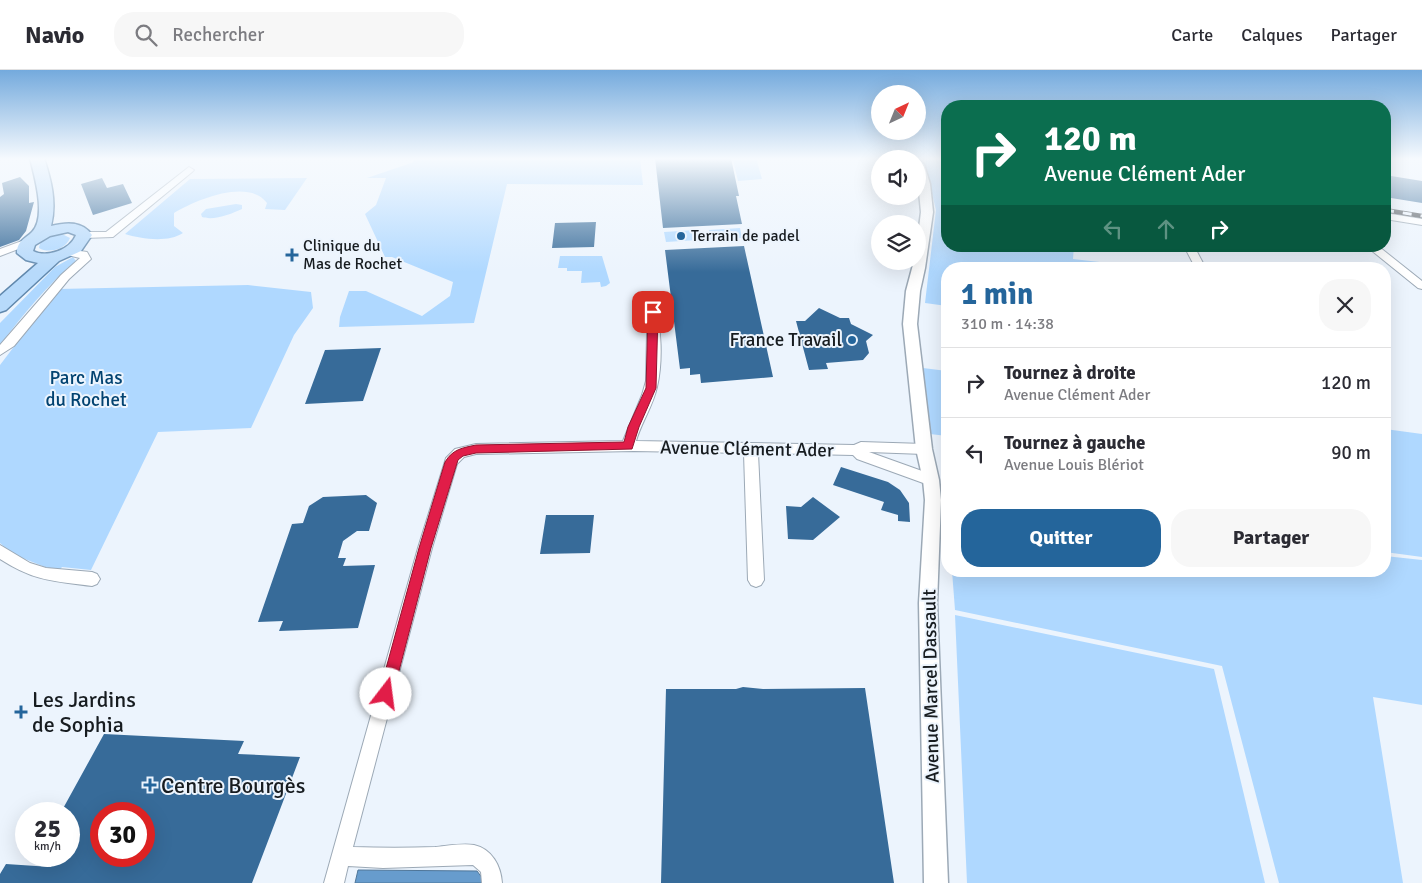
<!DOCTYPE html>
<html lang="fr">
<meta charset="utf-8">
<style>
:root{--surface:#fff;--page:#f7f7f7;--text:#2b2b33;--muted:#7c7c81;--line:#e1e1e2;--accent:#24659b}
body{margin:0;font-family:Signika,sans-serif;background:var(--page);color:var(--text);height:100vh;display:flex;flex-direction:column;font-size:19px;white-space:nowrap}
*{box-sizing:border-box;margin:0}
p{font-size:16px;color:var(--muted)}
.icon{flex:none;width:28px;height:28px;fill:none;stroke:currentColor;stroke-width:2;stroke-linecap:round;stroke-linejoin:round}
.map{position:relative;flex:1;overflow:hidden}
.details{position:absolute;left:941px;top:192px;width:450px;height:315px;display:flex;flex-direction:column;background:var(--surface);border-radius:20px;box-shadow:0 5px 20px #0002}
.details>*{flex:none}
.banner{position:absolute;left:941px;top:30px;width:450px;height:152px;border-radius:20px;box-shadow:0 5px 20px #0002;background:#0b6e4f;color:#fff;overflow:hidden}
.needle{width:32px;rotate:43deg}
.fabs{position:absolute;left:871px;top:15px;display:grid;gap:10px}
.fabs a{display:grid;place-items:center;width:55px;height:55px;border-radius:50%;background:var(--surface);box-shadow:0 5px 20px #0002;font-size:25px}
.speed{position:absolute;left:15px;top:732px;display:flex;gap:10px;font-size:25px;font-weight:700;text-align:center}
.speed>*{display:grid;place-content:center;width:65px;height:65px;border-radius:50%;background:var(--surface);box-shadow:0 5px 20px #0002;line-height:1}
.speed small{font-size:12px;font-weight:400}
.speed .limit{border:8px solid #d22;background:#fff;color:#111}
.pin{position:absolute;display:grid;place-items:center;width:42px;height:42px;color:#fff;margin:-21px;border-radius:10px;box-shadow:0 2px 8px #0006}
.me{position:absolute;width:55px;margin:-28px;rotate:15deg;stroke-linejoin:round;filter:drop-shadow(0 0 4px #0008)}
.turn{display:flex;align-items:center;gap:18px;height:105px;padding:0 20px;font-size:22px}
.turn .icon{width:65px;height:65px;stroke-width:2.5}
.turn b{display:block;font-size:35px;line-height:42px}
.lanes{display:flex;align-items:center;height:48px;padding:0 20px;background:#0003;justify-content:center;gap:25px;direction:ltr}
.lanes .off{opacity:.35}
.round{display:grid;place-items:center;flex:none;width:52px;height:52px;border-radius:20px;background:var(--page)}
.overview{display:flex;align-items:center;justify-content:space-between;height:85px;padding:0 20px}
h1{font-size:30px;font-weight:800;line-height:38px;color:var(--accent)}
.action{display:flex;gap:10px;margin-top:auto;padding:10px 20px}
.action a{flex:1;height:58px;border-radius:20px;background:var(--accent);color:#fff;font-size:20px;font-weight:800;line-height:58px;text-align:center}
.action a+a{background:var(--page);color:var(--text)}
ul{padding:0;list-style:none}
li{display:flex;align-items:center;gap:15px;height:70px;padding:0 20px;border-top:1px solid var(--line)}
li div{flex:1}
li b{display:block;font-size:19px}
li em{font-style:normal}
header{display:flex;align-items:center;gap:30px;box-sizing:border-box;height:70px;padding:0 25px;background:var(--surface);border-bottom:1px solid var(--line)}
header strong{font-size:24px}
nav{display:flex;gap:28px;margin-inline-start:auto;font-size:18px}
.search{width:350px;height:45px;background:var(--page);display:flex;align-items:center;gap:12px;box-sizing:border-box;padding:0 18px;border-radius:20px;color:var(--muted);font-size:19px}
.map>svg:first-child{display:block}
.green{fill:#afd8ff}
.water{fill:#679ccd;stroke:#4f7699}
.building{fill:#376b99;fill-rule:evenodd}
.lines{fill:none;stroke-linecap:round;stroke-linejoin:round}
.minor-casing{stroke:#9ca9b6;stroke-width:2}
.tertiary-casing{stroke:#9ca9b6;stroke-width:3}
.primary-casing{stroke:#6088ad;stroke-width:3}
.minor{fill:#fff;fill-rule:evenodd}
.tertiary{fill:#fff;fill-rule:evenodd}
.primary{fill:#b7dafb;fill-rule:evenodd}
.rail-casing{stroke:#43494e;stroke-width:4.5}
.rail{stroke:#ecf4fd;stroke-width:3;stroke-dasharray:9;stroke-linecap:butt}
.route{fill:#e11d48;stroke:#92132f}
.poi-dot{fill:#24659b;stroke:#ecf4fd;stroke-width:2}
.labels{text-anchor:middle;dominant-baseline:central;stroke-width:4;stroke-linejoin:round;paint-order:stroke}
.far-poi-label{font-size:16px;fill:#171c20;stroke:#ecf4fd;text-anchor:start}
.poi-label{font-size:19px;fill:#171c20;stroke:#ecf4fd;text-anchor:end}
.park-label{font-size:19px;fill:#024371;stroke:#ecf4fd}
.street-label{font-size:19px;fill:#171c20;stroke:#ecf4fd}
.near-poi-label{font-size:22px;fill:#171c20;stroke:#ecf4fd;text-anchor:start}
</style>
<header>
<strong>Navio</strong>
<div class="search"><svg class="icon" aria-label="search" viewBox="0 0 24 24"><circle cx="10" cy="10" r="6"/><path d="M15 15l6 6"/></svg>Rechercher</div>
<nav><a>Carte</a><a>Calques</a><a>Partager</a></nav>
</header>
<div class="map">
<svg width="1422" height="813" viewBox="0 0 1422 813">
<rect width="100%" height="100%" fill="#ecf4fd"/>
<!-- green -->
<path class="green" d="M419,88H640L643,115L507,114L474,253L339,257L340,247L349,221H366L422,246L450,226L453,212L392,187H385L365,144L376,135L386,108H367L411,93Z
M756,88L762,109L738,111L733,90Z
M927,88H947L948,176H1074L1073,189L1162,199H948L947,236L925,233L936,140L925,94Z
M307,108L285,140L265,139L267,133C248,108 196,130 174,143V156L183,163C168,173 141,169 125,164L190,109Z
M236,134L242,135V139C231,144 214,151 202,147L201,144L206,139Z
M740,158L742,168L710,169L709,160Z
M696,160L697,170L666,172L664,162Z
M62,164L70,168C66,179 49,184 39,178C40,168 53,165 62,164Z
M560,186H602L610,213L606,216L601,217L600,212L581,213L582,201H567V198H558Z
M73,187L76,191C47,215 23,245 0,275V253L55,197Z
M248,215L311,222L313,238L294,265L251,358L158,362L91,500L62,497L58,502L12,484L0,473V295L58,219Z
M923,298L947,301V366L930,364Z
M1385,359L1422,364V487L1385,482Z
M1385,486L1422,490V635L1373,627L1403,813H1279L1222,596L955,540L952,501H1385Z
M955,545L1214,599L1265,813H967Z"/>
<!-- water -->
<path class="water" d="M358,800L477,801L483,809L482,813H355Z"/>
<!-- building -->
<path class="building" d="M655,88H731L739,126H736L742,154L663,158Z
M1385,105L1422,111V133L1385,127Z
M20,107L29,116V133L34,132L26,161L19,170L0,177V127L4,124L2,113Z
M102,108L107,118L123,114L132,133L93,145L81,114Z
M596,152L594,177L552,178L555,153Z
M744,176L773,307L701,313L700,304L690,305V298L680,299L665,180Z
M819,238L840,248H849L851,254L873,265L866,271L869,283L863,290L826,293L828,299L809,300L796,251H805Z
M381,278L363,331L305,334L325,280Z
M841,397L888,412L900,420L909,433L910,452L898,451V445L881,440L884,432L833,415Z
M366,425L377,433L369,461H357L343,471L338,488H346L343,496L375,495L358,558L279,561L283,551L258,552L292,454L303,453L309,436L323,427Z
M813,427L840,447L813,470L788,469L786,436L801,437Z
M546,445H594L590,483L540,484Z
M743,617L763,619L865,618L894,813H661L666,619H736Z
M104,664L244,671L238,684L300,687L252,813H0V804L6,794L51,797L58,786H69V771L78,757L69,755V744H60ZM101,744H144V786H101Z"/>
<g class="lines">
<!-- minor casing -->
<g class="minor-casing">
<path id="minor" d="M189,97L194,100L192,102L113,167L84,168L79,165L84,162H106Z
M1385,143L1422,149V155L1385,149Z
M30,168L34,169L35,171L34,173L0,186V179Z
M1184,176H1194L1204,195L1211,199H1196Z
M1366,176H1378L1422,211V219L1418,218Z
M67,179L87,182L91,189L69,209L14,276L0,285V275L61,205L80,188L63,184L62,182Z
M650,229L656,233C661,259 663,292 657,317C653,336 641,353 636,371L854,375L861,372L924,374L929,375L931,379L929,383L924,384L869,382L936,406L938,410L936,414L931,415L926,414L857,389L853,385L758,383L764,510L761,515L756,517L751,515L748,510L744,383L634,381L476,384L464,387L457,394L432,478L353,777C381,778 408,778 435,777C447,776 462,773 474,775C492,779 501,796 502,813H482L481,802L473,795L383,798L348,796L344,813H324L418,478L446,388L455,379L476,374L623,371L642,325L646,311L647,263L644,233Z
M0,475L30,493L46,498L92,502L97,504L100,509L97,514L92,516C53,511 34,511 0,489Z"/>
</g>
<!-- tertiary casing -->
<g class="tertiary-casing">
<path id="tertiary" d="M918,91L924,94L930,114L933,142L925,198L920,221L917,254L932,379L939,410L941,430L937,533L948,813H924L919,533L925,430L923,410L916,379L903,254L906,221L914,191H918V166L921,142L918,111Z"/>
</g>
<!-- primary casing -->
<g class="primary-casing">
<path id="primary" d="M30,88H44C51,110 57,132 51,156C67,152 82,151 92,165L81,181L59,191L6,240L0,242V226L38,193L26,190L17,183C17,171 25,169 32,162C47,147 34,105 30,88ZM68,162L76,165C70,180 47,188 33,181L35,175L50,166Z"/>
</g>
<!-- minor -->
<use href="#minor" class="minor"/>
<!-- tertiary -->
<use href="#tertiary" class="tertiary"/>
<!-- primary -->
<use href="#primary" class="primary"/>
<!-- rail casing -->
<g class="rail-casing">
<path id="rail" d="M1385,140L1422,146"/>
</g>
<!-- rail -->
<use href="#rail" class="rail"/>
</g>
<!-- sky -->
<linearGradient id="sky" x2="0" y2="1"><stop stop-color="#74aadd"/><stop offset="0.44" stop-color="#f6fafe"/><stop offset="1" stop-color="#f6fafe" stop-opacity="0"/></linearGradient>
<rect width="1422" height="202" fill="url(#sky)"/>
<!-- route -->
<path class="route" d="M653,239L658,242L656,318L639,357L632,379L476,383L463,386L458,390L431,478L393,624L391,629L386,631L381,629L379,624L419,478L445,392C453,379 462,378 476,375L624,372L628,357L646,318L648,242Z"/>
<!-- markers -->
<g class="poi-dot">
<circle cx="681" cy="166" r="5"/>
<path d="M289.5 177.5h5v5h5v5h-5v5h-5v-5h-5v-5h5z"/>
<circle cx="852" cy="270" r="5"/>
<path d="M18.5 634.5h5v5h5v5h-5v5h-5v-5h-5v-5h5z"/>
<path d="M147.5 707.5h5v5h5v5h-5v5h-5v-5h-5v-5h5z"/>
</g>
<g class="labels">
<!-- far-poi labels -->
<g class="far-poi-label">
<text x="691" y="166">Terrain de padel</text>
<text x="303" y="176">Clinique du<tspan x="303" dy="18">Mas de Rochet</tspan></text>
</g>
<!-- poi labels -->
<g class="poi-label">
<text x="842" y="270">France Travail</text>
</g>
<!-- park labels -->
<g class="park-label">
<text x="86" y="308">Parc Mas<tspan x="86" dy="22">du Rochet</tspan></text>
</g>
<!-- street labels -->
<g class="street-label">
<text transform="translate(747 379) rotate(1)">Avenue Clément Ader</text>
<text transform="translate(931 616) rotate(-91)">Avenue Marcel Dassault</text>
</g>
<!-- near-poi labels -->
<g class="near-poi-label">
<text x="32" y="629">Les Jardins<tspan x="32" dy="25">de Sophia</tspan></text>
<text x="161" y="715">Centre Bourgès</text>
</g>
</g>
</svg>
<div class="fabs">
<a><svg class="needle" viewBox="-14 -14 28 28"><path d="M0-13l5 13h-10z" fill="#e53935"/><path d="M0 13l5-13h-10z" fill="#7c7c81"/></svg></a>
<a><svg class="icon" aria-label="sound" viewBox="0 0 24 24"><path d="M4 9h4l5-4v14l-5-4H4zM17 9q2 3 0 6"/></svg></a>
<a><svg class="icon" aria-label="layers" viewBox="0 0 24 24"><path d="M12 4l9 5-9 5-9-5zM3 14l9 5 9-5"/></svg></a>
</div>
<div class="speed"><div>25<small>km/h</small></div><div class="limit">30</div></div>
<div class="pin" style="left:653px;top:242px;background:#d93025"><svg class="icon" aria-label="arrive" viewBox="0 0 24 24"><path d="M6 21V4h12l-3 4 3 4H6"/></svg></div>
<svg class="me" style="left:386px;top:624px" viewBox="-20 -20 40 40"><circle r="19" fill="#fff"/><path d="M0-13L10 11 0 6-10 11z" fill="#e11d48"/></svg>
<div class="banner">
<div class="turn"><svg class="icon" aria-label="right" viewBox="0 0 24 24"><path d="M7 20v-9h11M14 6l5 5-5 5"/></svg><div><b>120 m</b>Avenue Clément Ader</div></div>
<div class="lanes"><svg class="icon off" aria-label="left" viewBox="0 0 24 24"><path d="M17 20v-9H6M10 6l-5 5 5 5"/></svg><svg class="icon off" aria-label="ahead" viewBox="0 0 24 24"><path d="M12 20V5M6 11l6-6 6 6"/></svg><svg class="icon" aria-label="right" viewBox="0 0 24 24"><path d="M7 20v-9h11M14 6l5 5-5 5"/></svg></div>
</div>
<section class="details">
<div class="overview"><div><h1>1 min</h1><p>310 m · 14:38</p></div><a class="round"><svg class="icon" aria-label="close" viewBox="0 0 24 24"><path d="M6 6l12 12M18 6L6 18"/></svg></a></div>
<ul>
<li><svg class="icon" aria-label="right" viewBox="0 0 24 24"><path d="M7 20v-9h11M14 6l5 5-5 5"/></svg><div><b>Tournez à droite</b><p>Avenue Clément Ader</p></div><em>120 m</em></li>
<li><svg class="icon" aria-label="left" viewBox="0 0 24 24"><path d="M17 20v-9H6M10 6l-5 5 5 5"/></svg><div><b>Tournez à gauche</b><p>Avenue Louis Blériot</p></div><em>90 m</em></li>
</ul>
<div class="action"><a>Quitter</a><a>Partager</a></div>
</section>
</div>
